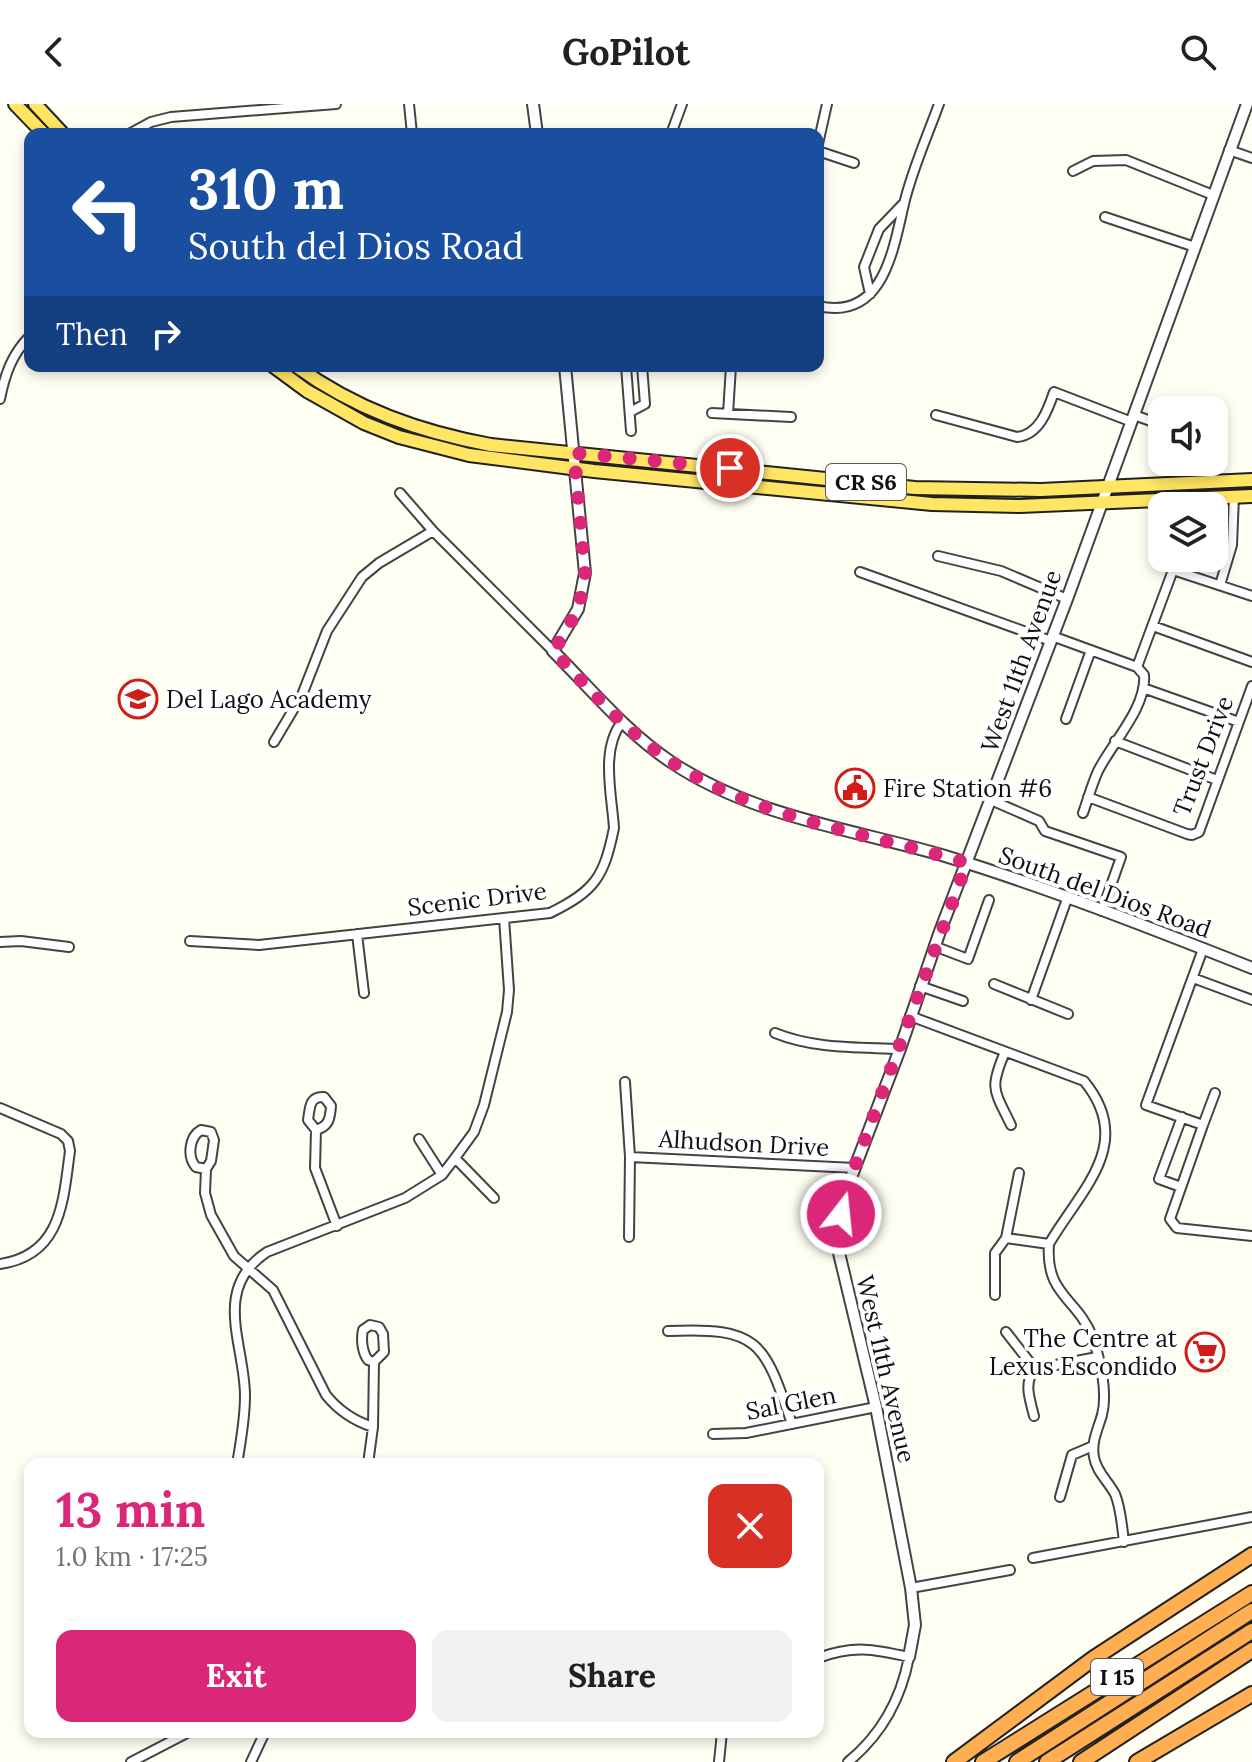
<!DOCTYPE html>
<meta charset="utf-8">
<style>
:root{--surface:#fff;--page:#f2f2f2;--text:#202124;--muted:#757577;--accent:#db2777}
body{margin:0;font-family:Lora,serif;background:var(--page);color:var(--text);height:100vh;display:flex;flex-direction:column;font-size:30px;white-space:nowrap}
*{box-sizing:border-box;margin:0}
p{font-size:26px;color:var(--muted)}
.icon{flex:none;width:44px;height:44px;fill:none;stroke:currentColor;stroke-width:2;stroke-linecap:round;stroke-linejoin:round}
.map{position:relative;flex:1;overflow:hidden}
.details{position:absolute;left:24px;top:1354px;width:800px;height:280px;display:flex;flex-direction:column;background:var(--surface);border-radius:16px;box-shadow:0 4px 12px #0003}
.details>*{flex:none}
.hud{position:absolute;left:24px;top:24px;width:800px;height:244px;border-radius:16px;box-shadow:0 4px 12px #0003;background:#1a4fa0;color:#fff;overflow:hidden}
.fabs{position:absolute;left:1148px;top:292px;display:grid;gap:16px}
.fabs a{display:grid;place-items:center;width:80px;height:80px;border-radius:16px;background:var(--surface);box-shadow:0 4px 12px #0003;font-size:40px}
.pin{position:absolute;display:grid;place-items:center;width:68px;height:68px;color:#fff;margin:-34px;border:4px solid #fff;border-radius:50%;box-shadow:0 2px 8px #0007}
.me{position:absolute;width:88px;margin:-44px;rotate:16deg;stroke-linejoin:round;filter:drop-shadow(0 0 6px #0008)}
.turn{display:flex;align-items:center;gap:28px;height:168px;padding:0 32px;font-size:36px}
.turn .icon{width:104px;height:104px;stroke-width:2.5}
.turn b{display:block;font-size:56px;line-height:68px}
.then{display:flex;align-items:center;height:76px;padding:0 32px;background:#0003;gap:16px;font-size:30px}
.round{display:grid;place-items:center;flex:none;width:84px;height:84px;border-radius:16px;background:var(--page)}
.summary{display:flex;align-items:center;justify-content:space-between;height:136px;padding:0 32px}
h1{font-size:48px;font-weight:800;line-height:60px;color:var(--accent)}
.action{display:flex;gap:16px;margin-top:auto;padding:16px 32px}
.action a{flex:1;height:92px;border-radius:16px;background:var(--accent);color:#fff;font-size:32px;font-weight:800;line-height:92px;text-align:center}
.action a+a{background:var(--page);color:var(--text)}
header{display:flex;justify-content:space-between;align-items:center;height:104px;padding:0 32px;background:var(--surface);font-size:36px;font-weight:800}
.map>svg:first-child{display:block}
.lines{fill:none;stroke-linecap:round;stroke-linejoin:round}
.minor-casing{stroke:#434343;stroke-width:12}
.tertiary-casing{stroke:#434343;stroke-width:14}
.primary-casing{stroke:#212121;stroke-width:16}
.motorway-casing{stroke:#212121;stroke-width:18}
.minor{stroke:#fff;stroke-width:8}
.tertiary{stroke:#fff;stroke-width:10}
.primary{stroke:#ffe563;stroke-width:12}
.motorway{stroke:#ffae51;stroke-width:14}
.route{stroke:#db2777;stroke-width:14;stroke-dasharray:0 25.2}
.labels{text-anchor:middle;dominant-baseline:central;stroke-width:8;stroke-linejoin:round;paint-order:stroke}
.shield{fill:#fff;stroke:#585858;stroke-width:2}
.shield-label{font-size:22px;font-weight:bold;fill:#101010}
.street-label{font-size:24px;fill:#101010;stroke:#fff}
.poi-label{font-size:24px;fill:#101010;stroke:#fff;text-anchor:start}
</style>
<header><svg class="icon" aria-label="back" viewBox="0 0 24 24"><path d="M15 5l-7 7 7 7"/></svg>GoPilot<svg class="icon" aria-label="search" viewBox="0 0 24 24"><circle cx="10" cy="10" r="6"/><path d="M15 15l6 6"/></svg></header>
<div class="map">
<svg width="1252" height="1658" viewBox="0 0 1252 1658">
<rect width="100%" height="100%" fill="#fffef3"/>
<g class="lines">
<!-- minor casing -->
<g class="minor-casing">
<path id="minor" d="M409,0L412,30
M129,30L151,18L171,13L336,0
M671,30L682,0
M818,40L827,0
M1229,46L1252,54
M818,47L854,59
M1073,67L1093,57L1126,56L1213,91
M1105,113L1195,143
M870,190L864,163L879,125L904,99
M818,202C883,217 893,147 904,100C912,66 927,33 939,0
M508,262H512
M626,262L631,327
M0,295C5,270 12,250 30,232
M630,308L645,300L642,262
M712,309L791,313
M728,310L731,262
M936,311L1017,333C1039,331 1048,306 1054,288L1132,318
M1134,311L1162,321
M400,389L433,427L553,547
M938,452L1001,467L1067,495
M860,468L1051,537
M1220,481L1232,441L1234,392
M1153,522L1252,558
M1052,532L1137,563
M1143,584L1239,618
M1066,615L1091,546
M1115,637L1217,676
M274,638L302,591L327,527L362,473L379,459L433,427
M1088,693L1187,730L1192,731L1199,728L1252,582
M991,696L1039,717L1045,727L1121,753L1102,807
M1083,709C1088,695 1092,680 1098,667C1112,639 1147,603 1144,571L1137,563L1173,466L1252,492
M357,830L364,889
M190,837L259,841L550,809C595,787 604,773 614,724C612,692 600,645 622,618
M0,838L21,837L69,843
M934,842L968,855L989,796
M1203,845L1146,1001L1203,1021L1170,1115L1177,1124L1252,1132
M1193,874L1252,896
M994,880L1068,910
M920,882L963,897
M1031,896L1067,795
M910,912L1084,977C1136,1040 1081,1085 1049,1140C1045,1191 1077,1194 1092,1232C1100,1254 1108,1288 1102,1311C1098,1325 1091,1338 1094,1353C1096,1367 1108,1377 1115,1390C1121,1404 1122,1423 1124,1438
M775,929C814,945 857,943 900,945
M1005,948C989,985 994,986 1011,1021
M625,978L630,1053L629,1133
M0,1004L61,1030L68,1037L70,1047C63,1097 62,1151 0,1160
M1203,1021L1215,989
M316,1026C329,1022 330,1015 331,1002L324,993C309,992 310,1004 308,1016L316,1026L315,1064L337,1122
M419,1035L442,1071
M630,1053L855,1064
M455,1054L494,1094
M206,1065L196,1063C187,1053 189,1033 201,1026L211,1028L214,1036L211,1057L206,1065L205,1089L211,1111L234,1152L273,1186L326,1291C339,1307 354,1317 373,1323
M1019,1069L1006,1134L1049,1140
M1181,1083L1159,1075L1182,1013
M995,1191V1149L1006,1134
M370,1221L379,1223L383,1230L384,1248L374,1258L368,1256C362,1248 361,1235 363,1226Z
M668,1227C759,1223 764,1237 792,1320
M1006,1228L1035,1265L1097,1253
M1034,1312C1030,1295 1023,1279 1035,1265
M713,1330L746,1329L876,1303
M237,1360C241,1337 245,1315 245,1292C245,1241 211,1185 267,1148L405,1094L442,1071L455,1054L474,1028L484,1001L507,908L509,886L504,814
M368,1360L373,1323L374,1258
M1060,1393L1072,1351L1093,1342
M1033,1454L1252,1413
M911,1484L1010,1466
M818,1554C854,1541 873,1545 909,1553C901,1595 881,1631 848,1658
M131,1658L189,1628
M251,1658L265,1628
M719,1658L722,1628"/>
</g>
<!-- tertiary casing -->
<g class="tertiary-casing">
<path id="tertiary" d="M533,0L537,30
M565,262L585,469L578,505L553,547C591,585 626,628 671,658C753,713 853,725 945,752C1049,784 1151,824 1252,864
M909,1553L915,1521L911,1484L876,1303L839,1149V1123L844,1092L900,945L939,830L1067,495L1247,0"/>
</g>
<!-- primary casing -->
<g class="primary-casing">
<path id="primary" d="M15,0L44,30
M35,0L63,30
M273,262L307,287L364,319L399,333L469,351L594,367L932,400L1020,402L1252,392
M296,262C355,305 420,328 491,341L915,384L1041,386L1252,376"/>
</g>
<!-- motorway casing -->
<g class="motorway-casing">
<path id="motorway" d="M954,1658L1094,1554L1252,1451
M983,1658L1252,1489
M1017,1658L1252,1507
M1047,1658L1252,1527
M1081,1658L1252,1546
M1137,1658L1252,1590"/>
</g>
<!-- minor -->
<use href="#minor" class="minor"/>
<!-- tertiary -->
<use href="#tertiary" class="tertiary"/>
<!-- primary -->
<use href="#primary" class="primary"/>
<!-- motorway -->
<use href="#motorway" class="motorway"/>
</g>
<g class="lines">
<!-- route -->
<path class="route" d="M730,364L574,349L585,469C583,499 570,523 553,547C591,586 627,629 673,659C760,716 869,729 967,759L844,1092L841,1110"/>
</g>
<!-- icons -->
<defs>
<g id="school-ring" transform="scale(2)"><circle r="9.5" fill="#fff" stroke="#d01d18" stroke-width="1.5"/><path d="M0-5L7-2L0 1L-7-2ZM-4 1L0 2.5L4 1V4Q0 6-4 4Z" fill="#d01d18"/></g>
<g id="civic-ring" transform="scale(2)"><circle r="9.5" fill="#fff" stroke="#d01d18" stroke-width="1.5"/><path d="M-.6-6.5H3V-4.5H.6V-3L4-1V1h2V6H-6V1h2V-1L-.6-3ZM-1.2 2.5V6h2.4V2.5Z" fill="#d01d18"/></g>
<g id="supermarket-ring" transform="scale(2)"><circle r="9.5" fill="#fff" stroke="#d01d18" stroke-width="1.5"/><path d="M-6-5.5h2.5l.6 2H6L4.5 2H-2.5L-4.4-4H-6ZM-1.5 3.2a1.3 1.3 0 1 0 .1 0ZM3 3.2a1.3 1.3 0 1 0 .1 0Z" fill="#d01d18"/></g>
</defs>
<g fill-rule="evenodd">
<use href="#school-ring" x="138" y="595"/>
<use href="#civic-ring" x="855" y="684"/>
<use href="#supermarket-ring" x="1205" y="1248"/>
</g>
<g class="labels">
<!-- shield labels -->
<g class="shield">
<rect x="826" y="360" width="80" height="36" rx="6"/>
<rect x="1091" y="1555" width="52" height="36" rx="6"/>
</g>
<g class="shield-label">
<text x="866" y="378">CR S6</text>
<text x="1117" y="1573">I 15</text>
</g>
<!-- street labels -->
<g class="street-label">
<text transform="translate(1021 557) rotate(-70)">West 11th Avenue</text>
<text transform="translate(1203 652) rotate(-69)">Trust Drive</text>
<text transform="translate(1105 788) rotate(20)">South del Dios Road</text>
<text transform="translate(477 795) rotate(-7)">Scenic Drive</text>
<text transform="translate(744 1039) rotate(3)">Alhudson Drive</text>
<text transform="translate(886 1265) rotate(77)">West 11th Avenue</text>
<text transform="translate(791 1299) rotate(-11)">Sal Glen</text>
</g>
<!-- poi labels -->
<g class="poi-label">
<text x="166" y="595">Del Lago Academy</text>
<text x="883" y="684">Fire Station #6</text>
<text x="1177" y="1234" text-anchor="end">The Centre at<tspan x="1177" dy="28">Lexus Escondido</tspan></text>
</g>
</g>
</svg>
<div class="fabs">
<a><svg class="icon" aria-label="sound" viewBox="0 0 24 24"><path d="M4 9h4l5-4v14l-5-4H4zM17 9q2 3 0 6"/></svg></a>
<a><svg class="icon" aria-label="layers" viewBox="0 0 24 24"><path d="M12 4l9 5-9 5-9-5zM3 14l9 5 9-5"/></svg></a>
</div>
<div class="pin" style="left:730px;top:364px;background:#d93025"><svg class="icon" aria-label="arrive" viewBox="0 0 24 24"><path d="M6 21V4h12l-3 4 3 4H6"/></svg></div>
<svg class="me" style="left:841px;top:1110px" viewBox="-20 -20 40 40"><circle r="17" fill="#db2777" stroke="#fff" stroke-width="3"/><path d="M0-11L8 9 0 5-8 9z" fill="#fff"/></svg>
<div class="hud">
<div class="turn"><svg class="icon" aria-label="left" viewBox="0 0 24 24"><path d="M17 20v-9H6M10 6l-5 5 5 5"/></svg><div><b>310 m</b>South del Dios Road</div></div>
<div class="then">Then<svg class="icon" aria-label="right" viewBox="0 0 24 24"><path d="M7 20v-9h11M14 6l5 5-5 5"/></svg></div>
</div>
<section class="details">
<div class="summary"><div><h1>13 min</h1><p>1.0 km · 17:25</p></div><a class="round" style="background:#d93025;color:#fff"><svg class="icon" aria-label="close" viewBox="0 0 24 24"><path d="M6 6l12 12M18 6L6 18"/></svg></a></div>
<div class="action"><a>Exit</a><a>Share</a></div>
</section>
</div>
